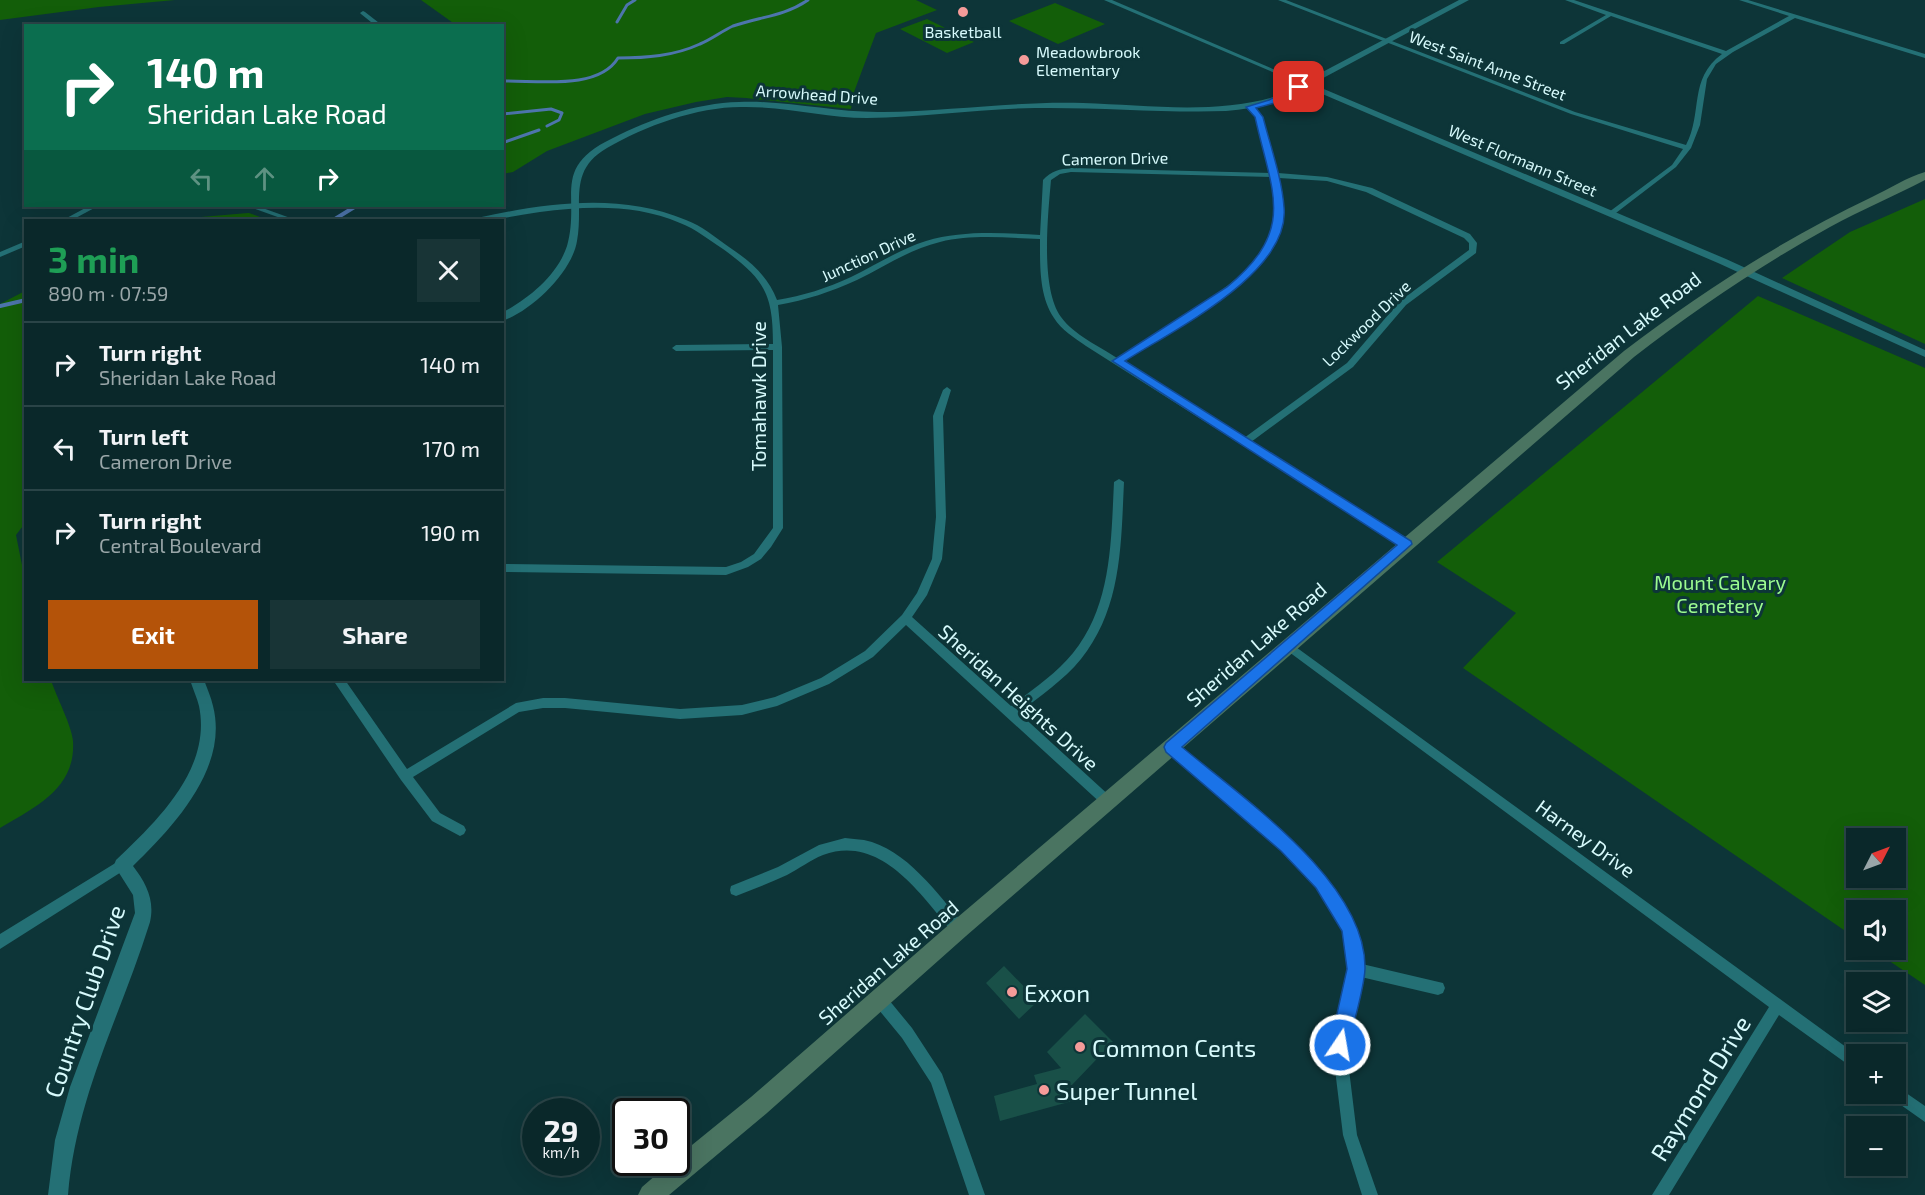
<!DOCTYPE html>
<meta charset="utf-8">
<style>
:root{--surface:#0a282a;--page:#183436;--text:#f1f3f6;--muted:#99a6a8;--line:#2a4447;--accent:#b45309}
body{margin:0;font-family:"Exo 2",sans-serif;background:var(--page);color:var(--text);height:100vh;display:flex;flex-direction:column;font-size:22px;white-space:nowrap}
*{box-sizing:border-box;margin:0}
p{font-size:20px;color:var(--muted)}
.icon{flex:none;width:33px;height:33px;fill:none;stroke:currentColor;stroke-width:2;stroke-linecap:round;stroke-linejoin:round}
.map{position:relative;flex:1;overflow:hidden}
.drawer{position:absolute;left:24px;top:219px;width:480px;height:462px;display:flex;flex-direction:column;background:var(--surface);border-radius:0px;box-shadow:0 6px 24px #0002,0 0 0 2px var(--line)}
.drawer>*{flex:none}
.banner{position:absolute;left:24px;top:24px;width:480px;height:183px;border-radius:0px;box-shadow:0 6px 24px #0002,0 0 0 2px var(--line);background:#0b6e4f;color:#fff;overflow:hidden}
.needle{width:39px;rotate:48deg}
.buttons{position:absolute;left:1846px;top:828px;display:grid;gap:12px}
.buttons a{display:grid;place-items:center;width:60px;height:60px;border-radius:0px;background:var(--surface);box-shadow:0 6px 24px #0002,0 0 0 2px var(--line);font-size:30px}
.speed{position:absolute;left:522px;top:1098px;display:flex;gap:12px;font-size:30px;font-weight:700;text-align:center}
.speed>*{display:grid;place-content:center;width:78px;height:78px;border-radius:50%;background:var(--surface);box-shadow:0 6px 24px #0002,0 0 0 2px var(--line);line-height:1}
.speed small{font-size:15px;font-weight:400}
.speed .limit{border:3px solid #111;border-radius:9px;background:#fff;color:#111}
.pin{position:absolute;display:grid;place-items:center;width:51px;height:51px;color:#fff;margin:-26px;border-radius:12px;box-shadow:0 3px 9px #0006}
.me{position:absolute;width:66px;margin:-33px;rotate:12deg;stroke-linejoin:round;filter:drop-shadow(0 0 4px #0008)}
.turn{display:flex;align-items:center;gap:21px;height:126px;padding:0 24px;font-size:27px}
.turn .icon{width:78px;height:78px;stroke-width:2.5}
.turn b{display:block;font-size:42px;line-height:51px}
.lanes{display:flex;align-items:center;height:57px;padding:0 24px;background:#0003;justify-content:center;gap:30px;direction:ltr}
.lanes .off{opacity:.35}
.round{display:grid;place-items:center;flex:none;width:63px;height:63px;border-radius:0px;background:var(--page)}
.head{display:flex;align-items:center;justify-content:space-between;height:102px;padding:0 24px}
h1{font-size:36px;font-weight:700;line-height:45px;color:#1e9e55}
.primary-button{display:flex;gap:12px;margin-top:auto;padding:12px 24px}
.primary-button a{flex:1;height:69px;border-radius:0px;background:var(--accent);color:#fff;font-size:24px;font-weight:700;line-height:69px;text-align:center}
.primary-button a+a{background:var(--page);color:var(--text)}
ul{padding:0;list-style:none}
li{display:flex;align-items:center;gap:18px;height:84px;padding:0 24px;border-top:2px solid var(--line)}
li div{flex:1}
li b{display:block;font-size:22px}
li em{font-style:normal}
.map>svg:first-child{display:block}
.green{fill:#135e09;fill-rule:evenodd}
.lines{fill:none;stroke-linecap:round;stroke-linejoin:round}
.stream-far1{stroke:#4d75ac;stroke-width:3}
.stream{stroke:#4d75ac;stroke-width:4}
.building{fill:#195048}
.minor{fill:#247075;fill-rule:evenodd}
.tertiary{fill:#247075;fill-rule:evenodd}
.secondary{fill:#4a7461;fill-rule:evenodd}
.route{fill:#1a73e8;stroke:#114b97;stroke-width:1.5}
.poi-dot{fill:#f59b99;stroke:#0d3538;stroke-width:2}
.labels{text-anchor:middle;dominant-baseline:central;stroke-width:6;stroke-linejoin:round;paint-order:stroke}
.far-poi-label{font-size:16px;fill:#d7fafc;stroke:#0d3538}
.far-street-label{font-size:16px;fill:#d7fafc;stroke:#0d3538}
.street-label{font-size:20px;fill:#d7fafc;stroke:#0d3538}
.park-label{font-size:20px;fill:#9cfb90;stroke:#0d3538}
.near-poi-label{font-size:24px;fill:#d7fafc;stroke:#0d3538;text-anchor:start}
.near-street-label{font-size:24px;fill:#d7fafc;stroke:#0d3538}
</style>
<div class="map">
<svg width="1925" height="1195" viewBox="0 0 1925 1195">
<rect width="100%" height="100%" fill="#0d3538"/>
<!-- green -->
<path class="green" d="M0,0H175L99,7L0,20Z
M421,0H916L937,10L876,33L854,92L851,109L746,98L727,97L696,102L645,114L547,151L513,172L503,174L502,26L456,25Z
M1055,3L1105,24L1058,44L1009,21Z
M927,19L974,42L947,53L900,29Z
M1925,199V344L1782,278L1850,232Z
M249,213L268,220H166L248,213Z
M25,291L26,522L16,535L25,580L26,680H51C56,696 72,726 73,741C76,789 35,807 0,828V304Z
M1758,296L1925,368V985L1873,950H1896V910H1857V939L1463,668L1516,613L1437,562ZM1857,838H1896V878H1857Z"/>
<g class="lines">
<!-- stream-far1 -->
<path class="stream-far1" d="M617,22L627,5L635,0
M502,81C536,80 598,91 618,58C646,58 674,56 700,44C712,39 722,31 733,26C759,17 785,16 808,0
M502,114L551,109L562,113L559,120L547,126
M502,143L539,130"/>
<!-- stream -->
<path class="stream" d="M335,219L356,206
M0,306L26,300"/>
</g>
<!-- building -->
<path class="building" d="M1004,966L1038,1001L1019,1019L986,983Z
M1085,1014L1113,1042L1071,1086L1076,1100L1000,1121L994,1096L1037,1084L1034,1075L1061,1068L1047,1052Z"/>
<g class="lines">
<!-- minor -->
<path class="minor" d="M1104,0H1112L1308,84L1303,85Z
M1278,0H1286L1575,112L1686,145C1703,113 1688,79 1722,54L1611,16L1564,44H1560V42L1606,15L1565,0H1574L1726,51L1789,16L1739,0H1748L1925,54V58L1795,18L1733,52L1716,64L1707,79L1700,125L1691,148L1676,167L1612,216H1609V212L1672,165L1683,149L1571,114Z
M363,11L365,12L383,26H376L361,14L360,13Z
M1250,105L1262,117L1278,173L1327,177L1372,188L1470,234L1477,243L1476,253L1406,305L1353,367L1251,442L1410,541L1411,544L1410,547H1402L1086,346C1075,338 1061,330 1054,318C1039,296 1040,265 1040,239C1007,238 972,234 940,242C910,249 884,267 857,280C831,292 806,300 778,305L782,347L783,528L771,547L761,559L748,567L726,575L502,572V564L726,567L741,562L754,554L773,528V350L676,351L672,348L676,345L773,344C773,293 764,279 723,249C709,240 696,229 680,223C636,204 587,206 540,212C519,215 498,220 477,220V218C545,203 620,192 686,220C702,226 715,237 729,247C750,261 768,276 777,300C803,296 827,288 851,277C876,265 900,249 926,241C963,230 1002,233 1040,235L1043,180C1051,171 1060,169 1071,168L1271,173L1256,117L1247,107ZM1071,172L1272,177C1286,248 1244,276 1191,311C1166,326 1142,342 1117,358C1099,346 1074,335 1061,317C1040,288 1048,215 1051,180L1060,174ZM1279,178L1327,181L1366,192L1464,238L1469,243V250L1400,301L1347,363L1244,438L1123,362C1147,346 1172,330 1196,314C1250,280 1294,249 1279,178Z
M89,206H98L72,220H63Z
M247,206H257L296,220H286Z
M26,241V246L0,257V252Z
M947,387L951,390L943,416L946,517L942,559L927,595L912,617L1011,706C1032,690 1056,674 1073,653C1112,605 1111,541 1114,482L1119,479L1124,482C1121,544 1122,608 1081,659C1064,680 1040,696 1019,713L1112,798L1114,802L1112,806L1108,807L1104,806L906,625L873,657L829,684L777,706L742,715L680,719L565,708H543L519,712L413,777L440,813L464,826L466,830L464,834L460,836L432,821L401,780L333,680H345L407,769L516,703L543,698H565L680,709L742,705L775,697L821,678L865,651L902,615L917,593L932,559L936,517L933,416L943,390Z
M1289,642L1857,1055V1071L1779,1015L1669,1195H1652L1769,1007L1285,649L1284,646L1285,643Z
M1171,742L1175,743L1290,842L1327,878L1357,928L1362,964L1443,983L1445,988L1443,993L1438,995L1361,977L1346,1045L1357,1135L1378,1195H1362L1343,1135L1332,1045L1349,969L1344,930L1317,886L1282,850L1167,751L1165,747L1167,743Z
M845,838C851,839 857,839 864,840C907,849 937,894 964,924L966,929L964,934L959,935L954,934C922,896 881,833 823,855C810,860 799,869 787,875C770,883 753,889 736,896L731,894L730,890L731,886L778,867L819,845Z
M122,859L126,861L128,865L126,869L0,949V934Z
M879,992L884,994L912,1028L942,1074L985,1195H969L931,1083L902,1038L874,1004L872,999L874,994Z
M1896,1086L1925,1106V1122L1891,1098L1889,1094H1896Z"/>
<!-- tertiary -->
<path class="tertiary" d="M1459,0H1469L1312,84L1726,259L1925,350V357L1718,263L1306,87C1280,101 1256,109 1226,111C1162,113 1099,107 1035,108C979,109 924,117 867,118C825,118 783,106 741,107C697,107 645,126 607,148C567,171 584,203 577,241C572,272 532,311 502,321V313C529,298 557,276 567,246C581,196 550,168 613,138C650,119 696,103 739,102C787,100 835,113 883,112C950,111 1016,101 1083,103C1147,105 1215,115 1277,96Z
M190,680H204C207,688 211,697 213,706C229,768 173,827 133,866C146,883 155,900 150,922C121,1015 76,1096 68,1195H48L55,1140L70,1087L135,913L133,895L114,865L116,860C157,821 212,769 199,706C197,698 193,689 190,680Z"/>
<!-- secondary -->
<path class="secondary" d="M1925,172V180C1894,196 1861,210 1830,227C1761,265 1696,309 1634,357L966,936L767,1113L669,1195H638L642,1187L671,1162H676V1158L751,1097L952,922L1624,351C1702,292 1783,239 1872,197C1889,189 1907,177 1925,172Z"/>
</g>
<!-- route -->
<path class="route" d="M1296,86L1303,87L1275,103L1256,108L1263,117C1270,145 1282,178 1284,207C1291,273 1173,330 1125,361L1411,541L1412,544L1182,747C1243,798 1367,883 1365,969C1364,990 1353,1023 1349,1045L1346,1052L1340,1054L1333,1052L1330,1045L1347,969L1342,931L1316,888L1281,851L1166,752L1164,747L1166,743L1397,545L1112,361L1227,287C1297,229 1272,194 1255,117L1246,107L1269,100Z"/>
<!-- markers -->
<g class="poi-dot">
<circle cx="963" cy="12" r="6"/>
<circle cx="1024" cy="60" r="6"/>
<circle cx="1012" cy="992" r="6"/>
<circle cx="1080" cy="1047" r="6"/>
<circle cx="1044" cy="1090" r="6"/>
</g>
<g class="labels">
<!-- far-poi labels -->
<g class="far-poi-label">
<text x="963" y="31">Basketball</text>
<text x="1036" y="51" text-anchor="start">Meadowbrook<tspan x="1036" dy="18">Elementary</tspan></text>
</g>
<!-- far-street labels -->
<g class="far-street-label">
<text transform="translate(1488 65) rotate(21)">West Saint Anne Street</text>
<text transform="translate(817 94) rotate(4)">Arrowhead Drive</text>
<text transform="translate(1115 158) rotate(-1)">Cameron Drive</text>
<text transform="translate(1523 160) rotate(23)">West Flormann Street</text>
<text transform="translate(868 255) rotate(-25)">Junction Drive</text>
<text transform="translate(1366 323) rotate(-44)">Lockwood Drive</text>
</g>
<!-- street labels -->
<g class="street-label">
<text transform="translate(1628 330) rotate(-38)">Sheridan Lake Road</text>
<text transform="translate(758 396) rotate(-90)">Tomahawk Drive</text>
<text transform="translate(1256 644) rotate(-41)">Sheridan Lake Road</text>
<text transform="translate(1019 697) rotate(42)">Sheridan Heights Drive</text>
<text transform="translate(1586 838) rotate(36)">Harney Drive</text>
<text transform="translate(888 962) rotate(-41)">Sheridan Lake Road</text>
</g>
<!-- park labels -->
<g class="park-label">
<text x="1720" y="582">Mount Calvary<tspan x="1720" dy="23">Cemetery</tspan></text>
</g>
<!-- near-poi labels -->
<g class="near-poi-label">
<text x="1024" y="992">Exxon</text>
<text x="1092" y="1047">Common Cents</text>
<text x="1056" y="1090">Super Tunnel</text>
</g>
<!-- near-street labels -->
<g class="near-street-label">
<text transform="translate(84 1001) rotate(-71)">Country Club Drive</text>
<text transform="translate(1700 1088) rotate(-58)">Raymond Drive</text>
</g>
</g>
</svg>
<div class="buttons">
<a><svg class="needle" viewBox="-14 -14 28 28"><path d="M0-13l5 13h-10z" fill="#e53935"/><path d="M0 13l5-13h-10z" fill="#99a6a8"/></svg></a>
<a><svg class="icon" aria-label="sound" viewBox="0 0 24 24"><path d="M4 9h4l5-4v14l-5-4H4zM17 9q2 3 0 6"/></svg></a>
<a><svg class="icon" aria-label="layers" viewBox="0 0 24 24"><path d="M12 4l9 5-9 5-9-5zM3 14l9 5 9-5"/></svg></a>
<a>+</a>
<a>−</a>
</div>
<div class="speed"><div>29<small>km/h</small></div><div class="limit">30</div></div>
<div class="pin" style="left:1299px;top:87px;background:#d93025"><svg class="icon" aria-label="arrive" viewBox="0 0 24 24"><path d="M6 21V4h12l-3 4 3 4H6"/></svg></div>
<svg class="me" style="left:1340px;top:1045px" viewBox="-20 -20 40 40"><circle r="17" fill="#1a73e8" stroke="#fff" stroke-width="3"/><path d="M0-11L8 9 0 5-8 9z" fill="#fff"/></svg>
<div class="banner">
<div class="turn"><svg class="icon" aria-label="right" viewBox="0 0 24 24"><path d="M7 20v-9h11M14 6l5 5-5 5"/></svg><div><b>140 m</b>Sheridan Lake Road</div></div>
<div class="lanes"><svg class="icon off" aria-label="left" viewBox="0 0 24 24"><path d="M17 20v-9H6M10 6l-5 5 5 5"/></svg><svg class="icon off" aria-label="ahead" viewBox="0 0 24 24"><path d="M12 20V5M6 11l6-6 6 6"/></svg><svg class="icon" aria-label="right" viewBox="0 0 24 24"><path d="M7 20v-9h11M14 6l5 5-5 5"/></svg></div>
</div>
<section class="drawer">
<div class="head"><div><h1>3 min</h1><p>890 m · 07:59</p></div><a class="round"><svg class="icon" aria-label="close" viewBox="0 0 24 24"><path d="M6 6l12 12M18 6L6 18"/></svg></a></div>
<ul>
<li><svg class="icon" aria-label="right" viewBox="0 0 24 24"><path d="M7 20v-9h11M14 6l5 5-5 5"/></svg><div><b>Turn right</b><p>Sheridan Lake Road</p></div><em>140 m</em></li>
<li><svg class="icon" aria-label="left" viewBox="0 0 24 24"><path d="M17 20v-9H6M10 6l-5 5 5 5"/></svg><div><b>Turn left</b><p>Cameron Drive</p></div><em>170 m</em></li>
<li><svg class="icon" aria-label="right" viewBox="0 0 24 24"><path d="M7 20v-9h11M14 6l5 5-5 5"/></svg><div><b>Turn right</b><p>Central Boulevard</p></div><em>190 m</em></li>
</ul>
<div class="primary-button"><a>Exit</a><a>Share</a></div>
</section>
</div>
